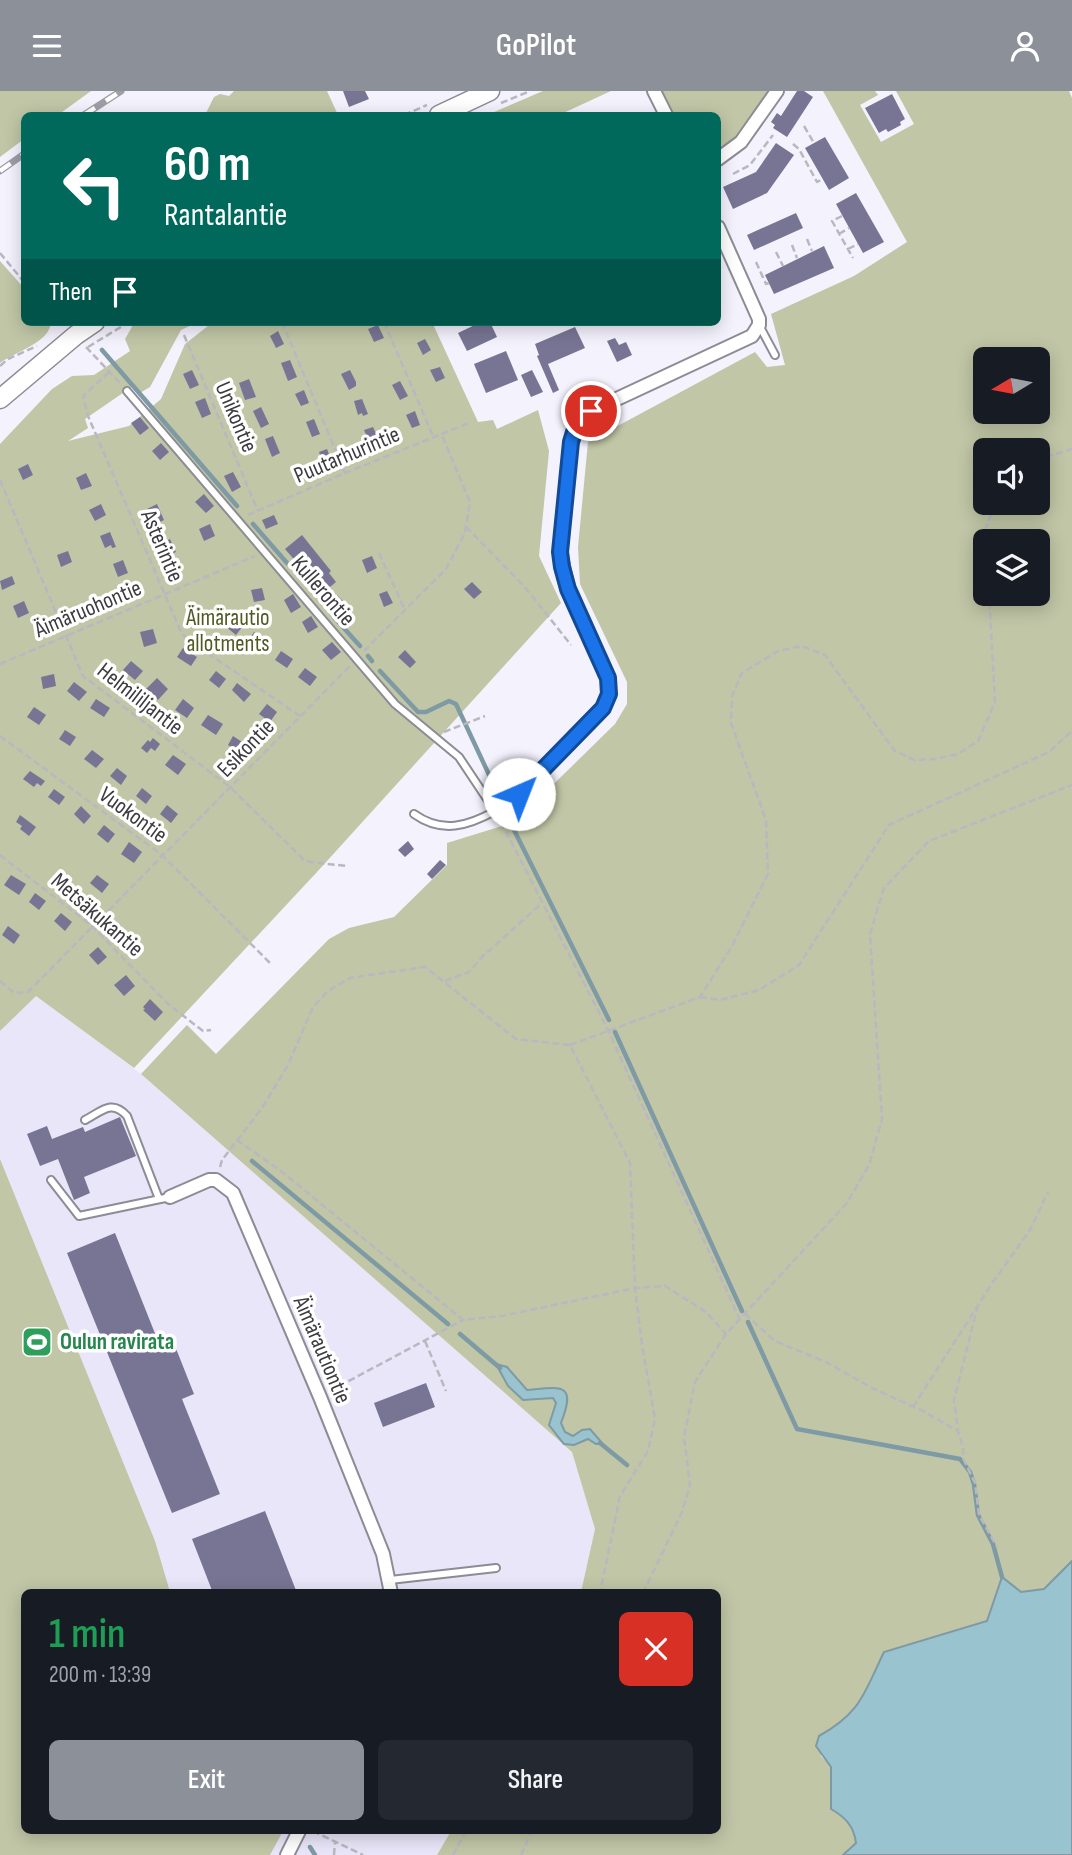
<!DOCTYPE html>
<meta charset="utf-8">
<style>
:root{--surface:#171b24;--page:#242831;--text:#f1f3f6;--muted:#9ea1a6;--accent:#8c9099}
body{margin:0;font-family:"Sofia Sans Condensed",sans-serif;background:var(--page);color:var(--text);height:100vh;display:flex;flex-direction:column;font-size:26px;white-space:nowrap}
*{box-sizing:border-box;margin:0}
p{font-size:23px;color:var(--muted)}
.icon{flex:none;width:38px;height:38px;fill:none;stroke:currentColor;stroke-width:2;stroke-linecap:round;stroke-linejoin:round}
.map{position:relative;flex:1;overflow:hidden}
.drawer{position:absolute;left:21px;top:1498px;width:700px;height:245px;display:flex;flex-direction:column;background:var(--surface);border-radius:10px;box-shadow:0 4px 18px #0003}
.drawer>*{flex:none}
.guide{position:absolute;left:21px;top:21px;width:700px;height:214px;border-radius:10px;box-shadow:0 4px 18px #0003;background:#00695c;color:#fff;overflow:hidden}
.needle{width:46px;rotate:260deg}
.tools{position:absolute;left:973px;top:256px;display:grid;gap:14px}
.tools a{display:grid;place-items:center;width:77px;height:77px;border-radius:10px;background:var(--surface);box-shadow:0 4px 18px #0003;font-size:35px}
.pin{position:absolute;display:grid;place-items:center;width:60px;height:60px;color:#fff;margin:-30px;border:4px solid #fff;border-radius:50%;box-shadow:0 2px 7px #0007}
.me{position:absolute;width:77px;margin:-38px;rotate:44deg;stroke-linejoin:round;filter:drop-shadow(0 0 5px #0008)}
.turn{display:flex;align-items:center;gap:24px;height:147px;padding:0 28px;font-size:32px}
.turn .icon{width:91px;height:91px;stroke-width:2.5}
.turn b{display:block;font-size:49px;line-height:60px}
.then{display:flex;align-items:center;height:66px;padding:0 28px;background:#0003;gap:14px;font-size:26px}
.round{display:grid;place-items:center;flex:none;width:74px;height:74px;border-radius:10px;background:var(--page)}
.headline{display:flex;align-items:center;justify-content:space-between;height:119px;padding:0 28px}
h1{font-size:42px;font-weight:600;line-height:52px;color:#1e9e55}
.primary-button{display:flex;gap:14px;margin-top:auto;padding:14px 28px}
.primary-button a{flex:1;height:80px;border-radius:10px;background:var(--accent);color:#fff;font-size:28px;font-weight:600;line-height:80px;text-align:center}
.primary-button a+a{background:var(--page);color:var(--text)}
header{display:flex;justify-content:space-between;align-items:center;height:91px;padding:0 28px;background:var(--accent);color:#fff;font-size:32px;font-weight:600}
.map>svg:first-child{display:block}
.built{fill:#e8e6f8}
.green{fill:#c0c6a6;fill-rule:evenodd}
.water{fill:#9ac3d0;stroke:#7e9aa4;stroke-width:2}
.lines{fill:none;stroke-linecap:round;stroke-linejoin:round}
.stream{stroke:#7e9aa4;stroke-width:4.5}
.building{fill:#787594}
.lane-casing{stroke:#8c8c95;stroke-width:10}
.street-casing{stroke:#8c8c95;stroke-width:16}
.secondary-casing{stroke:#8c8c95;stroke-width:21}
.path{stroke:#b9b8c1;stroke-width:2.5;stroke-dasharray:7 3.5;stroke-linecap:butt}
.lane{stroke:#fff;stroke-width:6}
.street{stroke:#fff;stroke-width:12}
.secondary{stroke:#fff;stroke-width:18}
.rail-casing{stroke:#9f9ea6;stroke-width:7}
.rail{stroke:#fff;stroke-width:4.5;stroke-dasharray:13;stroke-linecap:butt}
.route-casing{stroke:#114b97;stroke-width:18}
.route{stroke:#1a73e8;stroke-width:12}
.labels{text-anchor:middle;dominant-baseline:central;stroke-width:7;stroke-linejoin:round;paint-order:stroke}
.street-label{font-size:23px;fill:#3c3b3f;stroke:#fff}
.park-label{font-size:23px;fill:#515822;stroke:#fff}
.leisure-label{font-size:23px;font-weight:bold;fill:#27864d;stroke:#fff;text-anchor:start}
</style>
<header><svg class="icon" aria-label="menu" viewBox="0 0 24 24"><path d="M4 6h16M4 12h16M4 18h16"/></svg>GoPilot<svg class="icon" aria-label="person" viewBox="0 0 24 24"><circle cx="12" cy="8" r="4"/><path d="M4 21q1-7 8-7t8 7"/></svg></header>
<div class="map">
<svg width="1072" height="1764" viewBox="0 0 1072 1764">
<rect width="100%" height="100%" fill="#f3f2fd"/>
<!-- built -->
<path class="built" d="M36,904L141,983L572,1361L595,1438L581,1501L24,1502V1740H451L437,1764H0V940Z"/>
<!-- green -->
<path class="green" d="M0,0H91L58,24H24V48L0,66Z
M234,0H327L338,24H205L214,6L220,3L229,5Z
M543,0H611L559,24H487Z
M660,0H770L738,47L718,62V24H671Z
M823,0H875L878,4L860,14L881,51L914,33L896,0H1069L1072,7V1470L1044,1498L1021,1501L1003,1486L988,1530L884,1561C864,1602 861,1622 819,1645L821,1665L831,1675V1718C845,1726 854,1735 856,1752L843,1764H437L451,1740H718V1502L581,1501L595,1438L572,1361L141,983L187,934L216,963L329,848L349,837L394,826L447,774V752L515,731L615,633L627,613V591L580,493L578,456L588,351L755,261L767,276L785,274L771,223L854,185L907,151ZM985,268H1038V320H985ZM985,359H1038V411H985ZM985,450H1038V502H985Z
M0,170L24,197V231H51C50,252 14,261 0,272Z
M140,231H198L181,239L150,296L140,302L133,295L85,328L88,337L68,350L129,335L161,308L185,253L213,231H432L478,331L493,329L497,338L538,319L549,360L539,465L561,512L317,781L134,977L36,905L0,940V353L52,298L72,285L94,284L130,260L125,248L133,234Z
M0,1068L155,1450L170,1501L24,1502V1740H283L270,1764H0Z"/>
<!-- water -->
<path class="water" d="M496,1273L507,1276L527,1299C561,1296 577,1291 561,1332L565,1341L573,1345L582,1339L590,1338L603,1353H596L588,1348L574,1354L564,1353L549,1334L556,1312L553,1307L523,1309L508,1295Z
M1072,1470V1764H843L856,1752C854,1735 845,1726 831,1718V1676L816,1655L819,1645C861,1622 864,1602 884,1561L987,1530L1002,1486L1021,1501L1044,1498Z"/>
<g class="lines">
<!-- stream -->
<path class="stream" d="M102,259L237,415
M253,433L287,472
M333,525L360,555
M368,565L372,570
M380,580L418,621H426L449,610L456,613L498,703
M510,731L609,929
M615,941L742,1220
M252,1070L448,1233
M748,1231L797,1338L960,1368L970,1381L974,1393L978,1424L993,1453L1002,1486
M460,1243L500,1277
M600,1352L627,1374
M310,1756L315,1764"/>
</g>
<!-- building -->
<path class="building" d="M343,0H365L369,8L349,16Z
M797,0H804L813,6L787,46L773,37L775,34L771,31L777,22L781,25Z
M892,3L905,28L900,31L901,34L888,41L886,38L879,42L865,17Z
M825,46L849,87L829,99L805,57Z
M776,52L794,64L767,102L733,118L723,96L756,81Z
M856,102L884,151L863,162L836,113Z
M796,122L803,137L754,159L747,144Z
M824,155L834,177L774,203L765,184Z
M481,231H490L497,246L467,260L458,242Z
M378,234L384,247L374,251L368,238Z
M575,236L585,257L548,273L559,299L553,302L537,265L539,264L535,253Z
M278,240L284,253L276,257L270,245Z
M615,247L619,254L626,251L632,264L617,271L607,250Z
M425,248L431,259L423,264L417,252Z
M506,260L518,289L486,302L474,273Z
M290,269L297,286L288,290L281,272Z
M440,276L445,287L436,291L430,279Z
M192,279L199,294L190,298L183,283Z
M350,279L356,291V295L349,299L341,283Z
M532,279L543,301L531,306L521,284Z
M249,288L256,306L245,309L239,292Z
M400,290L408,305L400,309L392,294Z
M304,299L309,312L301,315L295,303Z
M205,307L211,323L202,327L195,311Z
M362,308L368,323L363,325L362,322L358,324L354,310Z
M261,316L269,333L261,337L253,320Z
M415,320L420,334L412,337L406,324Z
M140,326L149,337L140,344L131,332Z
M314,328L320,343L312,346L306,331Z
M373,336L379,349L370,353L364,339Z
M273,345L280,362L272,366L265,348Z
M161,352L169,361L160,369L152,360Z
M327,358L332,371L323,374L319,361Z
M28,373L33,384L23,389L18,378Z
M233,381L241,396L232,401L224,385Z
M86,382L92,395L81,399L76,387Z
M204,403L214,415L206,422L195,411Z
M101,413L106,424L95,430L89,419Z
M157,413L164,429L154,434L147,418Z
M274,424L278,433L266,438L262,429Z
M210,433L215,445L204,450L199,438Z
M110,441L116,456L112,457L111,454L105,457L100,445Z
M302,444L331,480L329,482L336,491L323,502L315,494L312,496L295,475L298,473L285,458Z
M170,448L176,461L165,466L160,453Z
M68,460L72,471L61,476L57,464Z
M372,465L377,477L367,482L362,469Z
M123,469L128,482L118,486L113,473Z
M12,485L15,493L2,499L0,490Z
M472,491L482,501L474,508L464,498Z
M262,497L265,509L254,511L251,499Z
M387,500L393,512L384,516L379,503Z
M293,503L301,516L291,522L284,509Z
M337,504L346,513L339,520L330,510Z
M24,510L29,522L18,527L13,515Z
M208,519L212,532L202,536L197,523Z
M311,525L318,536L308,542L302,531Z
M231,526L243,535L236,544L225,535Z
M153,538L157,552L144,556L140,541Z
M254,541L265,549L259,557L248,550Z
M332,551L341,561L331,569L322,559Z
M183,557L197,566L191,575L177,566Z
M405,559L416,571L410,577L398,566Z
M281,560L293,568L287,577L275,569Z
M131,570L143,580L135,589L123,579Z
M305,577L317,586L310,595L298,586Z
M216,580L226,588L219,597L209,589Z
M54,583L56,595L43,598L41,586Z
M157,587L168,598L158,609L146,598Z
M74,591L87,601L79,610L67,600Z
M237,592L251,603L244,611L232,599Z
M96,608L110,617L104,626L90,617Z
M183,608L194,617L187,627L175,619Z
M267,613L277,621L270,631L259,623Z
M34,616L46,624L39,634L27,626Z
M208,624L223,633L216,644L201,634Z
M65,639L76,646L70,655L59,648Z
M233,645L245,653L240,662L228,654Z
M153,647L160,653L155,660L151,657L147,662L141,657L148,649L150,651Z
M92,659L104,668L96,677L84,668Z
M173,664L186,673L178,684L165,674Z
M117,677L127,685L121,694L110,685Z
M30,680L45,690L41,695L37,692L34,696L23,688Z
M142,697L152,705L146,713L136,705Z
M54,698L65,706L59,714L48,706Z
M167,714L178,723L171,732L160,723Z
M81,715L91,725L84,733L74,723Z
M20,724L36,736L29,745L20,738L22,735L16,731Z
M104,734L115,743L108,752L97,743Z
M408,750L414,758L405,766L398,759Z
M129,751L142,761L134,772L121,763Z
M440,769L446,774L432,788L427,783Z
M11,784L26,793L19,804L4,794Z
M97,784L109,793L102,802L90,792Z
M35,802L46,810L39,819L29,811Z
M61,822L72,831L65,840L54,830Z
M8,835L20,844L14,853L2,844Z
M98,856L107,866L98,874L89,864Z
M126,884L135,895L124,905L114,894Z
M150,908L163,921L155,930L143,919L145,918L143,916Z
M120,1026L136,1065L84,1086L90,1102L74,1109L58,1068L40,1075L27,1043L47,1035L52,1048L83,1036L85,1041Z
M115,1142L162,1260L175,1255L194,1303L182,1308L220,1403L172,1422L67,1162Z
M426,1292L435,1316L383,1336L374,1312Z
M265,1420L297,1502H213L192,1448Z"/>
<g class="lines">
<!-- lane casing -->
<g class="lane-casing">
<path id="lane" d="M759,234L775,264
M127,300L395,613L459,666L495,720C468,735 442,743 414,723
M85,1029C102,1020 112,1008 127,1025L159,1108
M51,1089L79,1125L170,1106
M390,1489L496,1477"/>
</g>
<!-- street casing -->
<g class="street-casing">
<path id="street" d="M654,0L666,24
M718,68L741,51L777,0
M495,720L519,703L603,617L609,603L608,587L568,498L560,461L571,351C575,337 580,329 591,320L752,245L759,234V228L718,136
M170,1106L209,1089H216L233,1102L320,1306L383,1463L391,1502
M287,1764L299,1740"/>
</g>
<!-- secondary casing -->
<g class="secondary-casing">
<path id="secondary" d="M439,24L490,0
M0,308L76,244L95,231"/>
</g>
<!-- path -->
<path class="path" d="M501,12L530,0
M404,24L427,14
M804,35L814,52
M793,53L799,58L817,91L823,88
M733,83L750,74L773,44
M842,125L832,130L853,167
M839,143L849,137
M807,148L812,160
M792,154L797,167
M848,158L858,153
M776,161L783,175
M0,162L24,191
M756,171L766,193L769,192
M282,231L345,382
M384,231L433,345
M184,244L258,420
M86,256L120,292
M88,256L129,231
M0,275L8,268L37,255
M109,281L83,305L88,325L181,541L188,549L300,625
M1038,373L1049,365L1072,358
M0,389L83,585L230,696L303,768L310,771L347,775
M248,424L345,382L469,332
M466,436L524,495L571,554
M986,450V437L996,411
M379,462L405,519
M364,560L446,478L465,442L470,411L441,342
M0,573L255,465
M444,641L485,625
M0,645L162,764L271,873
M501,731L608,939L740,1229
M0,764L92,835L168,913L203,940L211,939
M0,890L14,902L28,901L350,575
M445,890L469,881L482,866L542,812
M700,906L720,909L759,899L799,874L889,734L1049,661L1072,640
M570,954L700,906L732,855L768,783L766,729L731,632L732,605L742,582L778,560L802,555L825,564L894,659L914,669L935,668L958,663L978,650L995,611L989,502
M237,1049L281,1080L463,1229L502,1225L635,1197L665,1195L706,1221L726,1243
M220,1076L222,1069L262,1017L288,974L313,916L328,900L350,887L425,876L516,948L570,954L630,1072L635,1197L642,1254L655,1328L648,1360L620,1405L600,1502
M978,1214L954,1309L958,1340L963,1356V1367L975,1392L979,1424L997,1456
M745,1223L775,1250L826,1271L872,1297L921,1319L958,1340
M425,1250L446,1300
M330,1300L463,1229
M913,1316L993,1191L1030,1139L1048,1101
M643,1502L682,1421L690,1394L684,1346L695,1291L726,1243L847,1112L869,1074L882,1028L870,843L884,797L929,750L1072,694
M313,1740L363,1764
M334,1764L335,1750
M453,1764L466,1740
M521,1764L532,1740"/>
<!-- lane -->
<use href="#lane" class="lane"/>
<!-- street -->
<use href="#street" class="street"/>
<!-- secondary -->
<use href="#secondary" class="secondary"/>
<!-- rail casing -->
<g class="rail-casing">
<path id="rail" d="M84,24L121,0
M0,80L24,63"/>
</g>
<!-- rail -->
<use href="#rail" class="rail"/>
</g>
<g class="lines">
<!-- route casing -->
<g class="route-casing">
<path id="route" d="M519,703L603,617L609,603L608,587L568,498L562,476L560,461L571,351L575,338L591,320"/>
</g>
<!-- route -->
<use href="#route" class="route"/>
</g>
<!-- icons -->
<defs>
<g id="stadium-square" transform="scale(1.575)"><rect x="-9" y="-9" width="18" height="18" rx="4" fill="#2e9e5b" stroke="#fff"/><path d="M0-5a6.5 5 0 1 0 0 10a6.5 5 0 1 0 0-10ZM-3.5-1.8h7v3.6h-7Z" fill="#fff"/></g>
</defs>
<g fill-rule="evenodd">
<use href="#stadium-square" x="37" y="1251"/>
</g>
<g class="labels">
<!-- street labels -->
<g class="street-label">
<text transform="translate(236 326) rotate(67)">Unikontie</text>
<text transform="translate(347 364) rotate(-23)">Puutarhurintie</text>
<text transform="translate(162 455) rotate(67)">Asterintie</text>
<text transform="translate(323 500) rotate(49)">Kullerontie</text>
<text transform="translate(88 518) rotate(-23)">Äimäruohontie</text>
<text transform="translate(140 608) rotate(38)">Helmililjantie</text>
<text transform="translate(246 657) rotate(-46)">Esikontie</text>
<text transform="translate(133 724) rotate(36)">Vuokontie</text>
<text transform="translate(97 824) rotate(41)">Metsäkukantie</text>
<text transform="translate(322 1259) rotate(67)">Äimärautiontie</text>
</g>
<!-- park labels -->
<g class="park-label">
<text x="228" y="527">Äimärautio<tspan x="228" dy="26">allotments</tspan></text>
</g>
<!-- leisure labels -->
<g class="leisure-label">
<text x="60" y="1251">Oulun ravirata</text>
</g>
</g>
</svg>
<div class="tools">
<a><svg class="needle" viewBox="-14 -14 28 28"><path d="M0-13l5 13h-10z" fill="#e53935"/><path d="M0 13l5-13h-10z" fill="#9ea1a6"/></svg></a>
<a><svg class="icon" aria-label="sound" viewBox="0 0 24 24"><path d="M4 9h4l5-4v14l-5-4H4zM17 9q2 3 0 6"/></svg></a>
<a><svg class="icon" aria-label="layers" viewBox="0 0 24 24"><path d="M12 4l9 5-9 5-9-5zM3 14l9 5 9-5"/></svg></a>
</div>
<div class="pin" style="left:591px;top:320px;background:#d93025"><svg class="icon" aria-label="arrive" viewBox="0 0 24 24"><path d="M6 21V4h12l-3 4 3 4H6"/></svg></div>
<svg class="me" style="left:519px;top:703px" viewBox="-20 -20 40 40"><circle r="19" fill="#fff"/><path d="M0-13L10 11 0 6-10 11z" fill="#1a73e8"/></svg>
<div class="guide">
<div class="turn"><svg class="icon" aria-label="left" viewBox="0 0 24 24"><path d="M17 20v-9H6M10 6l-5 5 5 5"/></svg><div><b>60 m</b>Rantalantie</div></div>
<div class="then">Then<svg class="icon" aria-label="arrive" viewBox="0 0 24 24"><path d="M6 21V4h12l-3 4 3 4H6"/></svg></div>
</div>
<section class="drawer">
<div class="headline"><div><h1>1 min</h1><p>200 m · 13:39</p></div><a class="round" style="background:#d93025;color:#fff"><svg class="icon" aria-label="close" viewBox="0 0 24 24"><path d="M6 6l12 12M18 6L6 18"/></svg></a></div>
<div class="primary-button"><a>Exit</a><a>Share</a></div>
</section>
</div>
